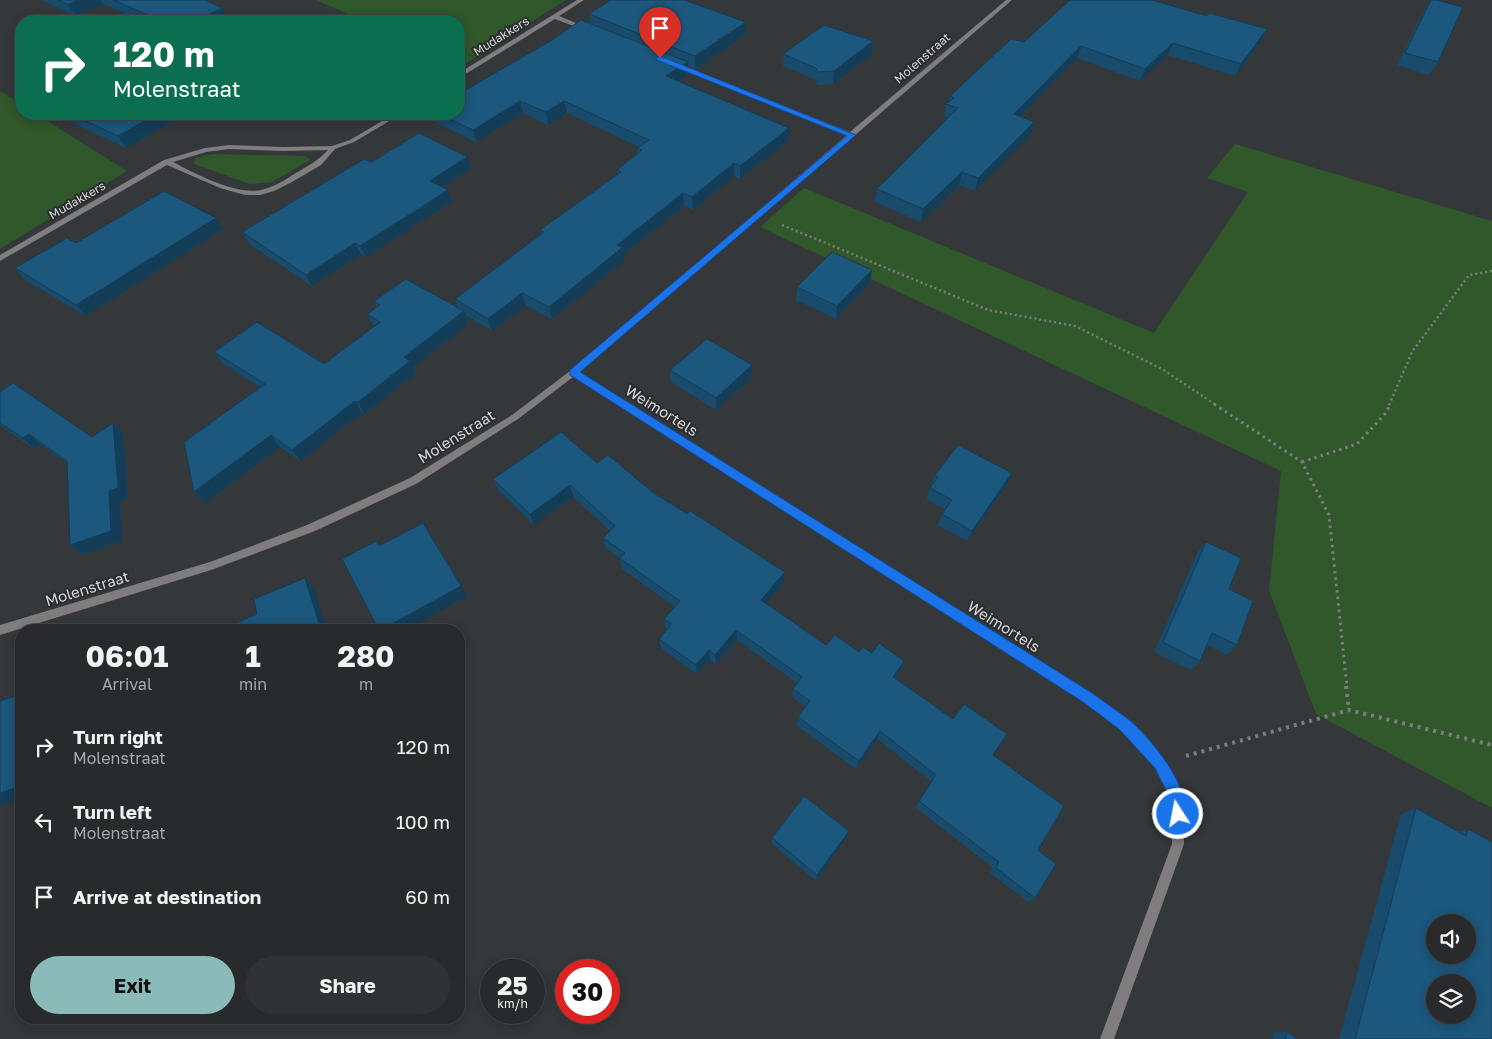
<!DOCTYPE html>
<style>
:root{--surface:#282a2c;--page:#303234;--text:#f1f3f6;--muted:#a5a7a9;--line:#444648;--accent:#8bbbb9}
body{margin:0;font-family:"Golos Text",sans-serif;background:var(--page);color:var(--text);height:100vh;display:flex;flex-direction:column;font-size:19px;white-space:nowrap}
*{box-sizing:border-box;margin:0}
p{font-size:16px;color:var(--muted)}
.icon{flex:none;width:28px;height:28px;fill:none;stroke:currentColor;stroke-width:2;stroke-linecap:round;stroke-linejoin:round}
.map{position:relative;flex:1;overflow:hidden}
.panel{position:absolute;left:15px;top:624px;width:450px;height:400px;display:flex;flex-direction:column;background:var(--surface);border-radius:20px;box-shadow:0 2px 12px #0003,0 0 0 1px var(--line)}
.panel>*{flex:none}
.guide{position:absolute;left:15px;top:15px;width:450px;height:105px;border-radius:20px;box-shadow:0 2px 12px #0003,0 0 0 1px var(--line);background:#0b6e4f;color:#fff;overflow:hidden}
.buttons{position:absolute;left:1426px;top:914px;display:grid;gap:10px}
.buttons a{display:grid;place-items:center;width:50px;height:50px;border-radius:50%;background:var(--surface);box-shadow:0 2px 12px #0003,0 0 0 1px var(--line);font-size:25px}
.speed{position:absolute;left:480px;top:959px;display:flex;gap:10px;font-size:25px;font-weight:700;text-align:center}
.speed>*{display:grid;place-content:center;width:65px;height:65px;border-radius:50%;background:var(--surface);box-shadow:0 2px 12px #0003,0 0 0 1px var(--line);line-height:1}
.speed small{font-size:12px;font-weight:400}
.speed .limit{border:8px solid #d22;background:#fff;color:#111}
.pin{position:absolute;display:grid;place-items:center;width:42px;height:42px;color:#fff;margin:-51px -21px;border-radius:50% 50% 50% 0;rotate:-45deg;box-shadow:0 0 5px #0007}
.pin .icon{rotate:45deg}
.me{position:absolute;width:55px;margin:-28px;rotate:349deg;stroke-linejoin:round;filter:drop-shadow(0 0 4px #0008)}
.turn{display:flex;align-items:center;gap:18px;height:105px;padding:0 15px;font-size:22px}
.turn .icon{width:65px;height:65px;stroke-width:2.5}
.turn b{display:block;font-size:35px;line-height:42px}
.eta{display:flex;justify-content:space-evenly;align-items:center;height:85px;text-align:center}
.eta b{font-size:30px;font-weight:700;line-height:35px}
.cta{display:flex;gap:10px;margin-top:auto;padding:10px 15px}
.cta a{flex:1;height:58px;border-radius:30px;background:var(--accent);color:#111;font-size:20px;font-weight:700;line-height:58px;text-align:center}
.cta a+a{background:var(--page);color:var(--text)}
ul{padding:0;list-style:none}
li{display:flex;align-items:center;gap:15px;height:75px;padding:0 15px}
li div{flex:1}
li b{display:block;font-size:19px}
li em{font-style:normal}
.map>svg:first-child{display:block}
.green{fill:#31582b}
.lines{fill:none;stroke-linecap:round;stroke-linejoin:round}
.path-far2{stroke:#7b7d7f;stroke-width:2.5;stroke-dasharray:2 3;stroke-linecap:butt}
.path-far1{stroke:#7b7d7f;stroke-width:3;stroke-dasharray:2.5 4;stroke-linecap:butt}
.path{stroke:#7b7d7f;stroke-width:4;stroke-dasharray:3 5;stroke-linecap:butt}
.street{fill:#7f7d7e;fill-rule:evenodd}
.wall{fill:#184b6c}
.shaded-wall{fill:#143d58}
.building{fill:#1c577d;stroke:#143d58;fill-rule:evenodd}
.route{fill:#1a73e8;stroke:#114b97}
.labels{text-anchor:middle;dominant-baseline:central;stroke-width:4;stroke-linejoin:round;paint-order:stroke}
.far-street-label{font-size:12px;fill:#d7d8d9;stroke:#2b2d2f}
.street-label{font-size:15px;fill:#d7d8d9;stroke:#2b2d2f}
</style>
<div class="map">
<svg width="1492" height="1039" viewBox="0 0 1492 1039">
<rect width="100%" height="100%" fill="#35383a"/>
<!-- green -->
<path class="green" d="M316,0H566L463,65L459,63V21H364Z
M0,91L21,104V114H36L127,171L0,249Z
M1235,144L1492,221V808L1316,714L1269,590L1281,471L760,227L804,188L1154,333L1248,192L1207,178Z
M213,154L306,156L310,160L272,182L250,184L194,164L195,158Z"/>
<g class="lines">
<!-- path-far2 -->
<path class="path-far2" d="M782,225L988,310L1075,326L1162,369L1216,405
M1389,405L1412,352L1469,275L1492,271"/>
<!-- path-far1 -->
<path class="path-far1" d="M1214,404L1302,462L1329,515L1347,687
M1302,462L1357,444L1386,413L1390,404"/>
<!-- path -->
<path class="path" d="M1346,686L1349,710
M1186,756L1349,710L1492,745"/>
<!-- street -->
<path class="street" d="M577,0H584L559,16L588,28V30H584L555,19L459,78V73Z
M1006,0H1012L579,373L1092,694L1128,720L1164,759L1184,799V844L1114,1039H1100L1172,844V800L1156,767L1120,728L1084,702L573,377L518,419L416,484L315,531L211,570L0,635V625L210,562L307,525L410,478L512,415L570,371L847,135L674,66V64H678L850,132Z
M394,114H401L354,142L335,149L321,165L292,182L274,191L260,195H245L220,188L167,165L0,261V255L164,160L205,148L229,145L283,147L332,146L350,140ZM229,149L283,151L328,150C319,160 308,166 296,173C285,180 274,187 261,190C235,195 196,174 173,162L206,152Z"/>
</g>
<!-- wall -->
<path class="wall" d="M42,0H204L228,19L223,21H143L103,4L75,16Z
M611,0H687L686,1L746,34L696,69L688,65V74L678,81L789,128V140L740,179L734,176L693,210L684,206L624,254L625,260L552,319L525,305L492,331L465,315L468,324L413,367L416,373L364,414L362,412L301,461L280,447L205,503L260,387L223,364L214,352L324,364L374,327L367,314L377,307L374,301L458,308L455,299L541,235L540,230L617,174V170L637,154V148L639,147L567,113L548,125L523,113L476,142L435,122L432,114H459L591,24L589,14Z
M1431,0L1438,62L1429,75L1397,65L1424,11Z
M1207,16L1267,29L1261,41L1235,76L1168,55L1140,81L1077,58L1020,116L1034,122L1031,134L975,191L959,185L921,222L875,202L877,189L948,118L944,116L946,104L949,102L950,96L1024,42Z
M873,41L872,54L833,84L817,85L816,80L783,66V54Z
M64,114H185L126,148L69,121Z
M467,157L471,168L443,187L452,201L366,257L361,254L312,286L249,244L242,232L372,162Z
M223,229L86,316L25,280L15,268L76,243Z
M870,283L836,319L796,300L797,287Z
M670,370L752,377L716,410L671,382Z
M0,392L92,437L123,433L128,498L120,501L122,541L82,555L67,463L40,444L34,449L0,425Z
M597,463L651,491L687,514L785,572L784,582L766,604L826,645L859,652L872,653L901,670L895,679L993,755L1038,850L1035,898L1028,902L990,873L993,868L915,807L932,782L877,739L856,769L797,726L798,717L806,707L792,697L793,689L797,683L737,640L716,664L710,660L697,674L661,648L659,639L667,630L666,629L664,619L675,607L622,569L619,558H620L606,548L603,538L610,531L573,497L534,525L498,490L493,479Z
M935,475L1007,484L967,541L938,525L942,514L945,510L926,499Z
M1206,542L1229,589L1237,645L1227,655L1207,645L1200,661L1191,670L1154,652L1197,553Z
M1416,808L1459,832L1468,829L1492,1039H1339L1401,814Z
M849,831L846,837L816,881L772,844V838Z
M1287,1032L1298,1039H1272L1273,1033Z"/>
<!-- shaded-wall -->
<path class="shaded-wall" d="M79,0H100L103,4L75,16L68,5Z
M223,8L228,19L223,21H194Z
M746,22V34L696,69L695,56Z
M1267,29L1261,41L1235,76L1241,64Z
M873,41L872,54L833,84L834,71Z
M1173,43L1168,55L1140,81L1145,69Z
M1081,46L1077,58L1010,126L1014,114Z
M688,62V74L667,89L666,76Z
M520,101L523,113L476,142L473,130Z
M564,101L567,113L548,125L546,112Z
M156,114H185L126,148L118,136Z
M1034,122L1031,134L975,191L978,178Z
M789,128V140L740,179V166Z
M467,157L471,168L435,193L430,181Z
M734,163V176L693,210L692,197Z
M962,172L959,185L921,222L923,209Z
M448,190L452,201L366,257L360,246Z
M683,193L684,206L624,254L625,260L552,319L549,307L617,245Z
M216,218L223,229L86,316L76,305Z
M355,243L361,254L312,286L306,275Z
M872,270L870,283L836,319L837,306Z
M522,293L525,305L492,331L488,319Z
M464,311L468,324L413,367L416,373L364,414L358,402L404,357Z
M752,365V377L716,410V398Z
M355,401L362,412L301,461L292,450Z
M113,423L123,433L128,498L120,501L122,541L82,555L70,545Z
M29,434L40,444L34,449L23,438Z
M271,435L280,447L205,503L194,492Z
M1012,473L1007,484L967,541L972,531Z
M570,485L573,497L534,525L530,514Z
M785,572L784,582L761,610V600Z
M305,578L314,588L327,630H321Z
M461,586L467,596L406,630H381Z
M736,630L737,640L716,664L715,655Z
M709,650L710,660L697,674L696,665Z
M904,661L901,670L889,686L893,677Z
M880,731L877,739L856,769L859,761Z
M21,786V799L0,806V793Z
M849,831L846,837L816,881L817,875Z"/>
<!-- building -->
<path class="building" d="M58,0H79L68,5Z
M113,0H204L223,8L194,21H162Z
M611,0H684L746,22L695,56L589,14Z
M1070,0H1152L1207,16L1209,13L1267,29L1241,64L1173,43L1145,69L1081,46L1014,114L1034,122L978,178L962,172L923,209L877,189L958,108L946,104L954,98L950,96L1011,39L1024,42Z
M1431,0H1436L1463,7L1438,62L1405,53Z
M581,20L688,62L666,76L789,128L740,166L734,163L692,197L683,193L617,245L623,247L549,307L522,293L488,319L455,299L544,232L540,230L621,172L617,170L642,150L637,148L649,140L564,101L546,112L520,101L473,130L439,114H459V94L552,40Z
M824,25L873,41L834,71L818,72L816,68L783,54Z
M71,114H156L118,136Z
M419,133L467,157L430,181L448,190L360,246L355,243L306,275L242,232L364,159L372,162Z
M164,191L216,218L76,305L15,268L67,238L76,243Z
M832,252L872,270L837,306L797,287Z
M406,279L464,311L404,357L410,361L358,402L355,401L292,450L271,435L194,492L184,442L265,384L214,352L257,322L324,364L380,322L367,314L380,305L374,301Z
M707,339L752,365L716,398L670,370Z
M13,383L92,437L113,423L118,488L109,491L111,531L70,545L67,461L29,434L23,438L0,423V392Z
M561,432L597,463L608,455L651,491L687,514L690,511L785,572L761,600L826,645L835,635L859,652L863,647L872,653L879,643L904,661L893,677L953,719L964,704L1007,734L993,755L1064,806L1038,850L1056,864L1035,898L996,868L999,862L919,801L936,775L880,731L859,761L798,717L810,701L793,689L802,677L736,630L715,655L709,650L696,665L659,639L672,624L664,619L680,601L619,558L625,553L603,538L615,526L570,485L530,514L493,479Z
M958,445L1012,473L972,531L942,514L952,500L930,488L938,477L935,475Z
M423,523L461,586L381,630H379L342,559L376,541L379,546Z
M1206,542L1241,558L1229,589L1253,601L1237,645L1212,633L1200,661L1163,642Z
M305,578L321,630H224V628L257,614L254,599Z
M21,694V786L0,793V701Z
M804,796L849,831L817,875L772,838Z
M1416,808L1466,836L1468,829L1492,842V1039H1355ZM1435,922H1468V955H1435ZM1435,982H1468V1015H1435Z
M1287,1032L1298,1039H1285Z"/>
<!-- route -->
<path class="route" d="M660,56L856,135L580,372L1092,693C1104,702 1116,710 1127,718C1149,736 1195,790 1183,819L1178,821L1173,819L1171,814V800L1155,768L1119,729L1083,702L570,375V370L847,136L657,60L656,58Z"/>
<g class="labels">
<!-- far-street labels -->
<g class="far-street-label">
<text transform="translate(501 36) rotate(-32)">Mudakkers</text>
<text transform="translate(922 58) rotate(-41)">Molenstraat</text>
<text transform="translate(77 200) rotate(-30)">Mudakkers</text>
</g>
<!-- street labels -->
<g class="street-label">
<text transform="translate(662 410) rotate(32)">Weimortels</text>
<text transform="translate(456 436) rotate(-32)">Molenstraat</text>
<text transform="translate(87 588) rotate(-17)">Molenstraat</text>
<text transform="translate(1004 626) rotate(32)">Weimortels</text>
</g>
</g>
</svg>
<div class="buttons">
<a><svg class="icon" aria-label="sound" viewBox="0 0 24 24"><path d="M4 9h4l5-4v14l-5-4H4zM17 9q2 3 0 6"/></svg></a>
<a><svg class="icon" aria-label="layers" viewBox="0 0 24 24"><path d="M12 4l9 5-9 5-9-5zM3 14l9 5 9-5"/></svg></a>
</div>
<div class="speed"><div>25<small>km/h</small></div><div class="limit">30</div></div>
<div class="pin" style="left:660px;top:58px;background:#d93025"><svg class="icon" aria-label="arrive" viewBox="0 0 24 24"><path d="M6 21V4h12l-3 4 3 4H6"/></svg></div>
<svg class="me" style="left:1178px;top:814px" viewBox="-20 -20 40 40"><circle r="17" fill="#1a73e8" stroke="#fff" stroke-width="3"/><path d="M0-11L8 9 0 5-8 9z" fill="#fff"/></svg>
<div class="guide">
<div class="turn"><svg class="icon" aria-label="right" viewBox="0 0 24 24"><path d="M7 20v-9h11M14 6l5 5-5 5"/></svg><div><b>120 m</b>Molenstraat</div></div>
</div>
<section class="panel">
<div class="eta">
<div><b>06:01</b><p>Arrival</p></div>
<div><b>1</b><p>min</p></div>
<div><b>280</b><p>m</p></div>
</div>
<ul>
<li><svg class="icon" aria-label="right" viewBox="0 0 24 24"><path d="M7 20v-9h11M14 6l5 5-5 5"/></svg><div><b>Turn right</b><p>Molenstraat</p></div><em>120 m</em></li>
<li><svg class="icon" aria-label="left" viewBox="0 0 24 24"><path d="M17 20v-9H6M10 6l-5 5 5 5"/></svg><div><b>Turn left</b><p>Molenstraat</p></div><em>100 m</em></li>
<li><svg class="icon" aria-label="arrive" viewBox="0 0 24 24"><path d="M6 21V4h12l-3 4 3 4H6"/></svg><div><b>Arrive at destination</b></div><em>60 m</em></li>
</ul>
<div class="cta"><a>Exit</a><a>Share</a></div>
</section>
</div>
